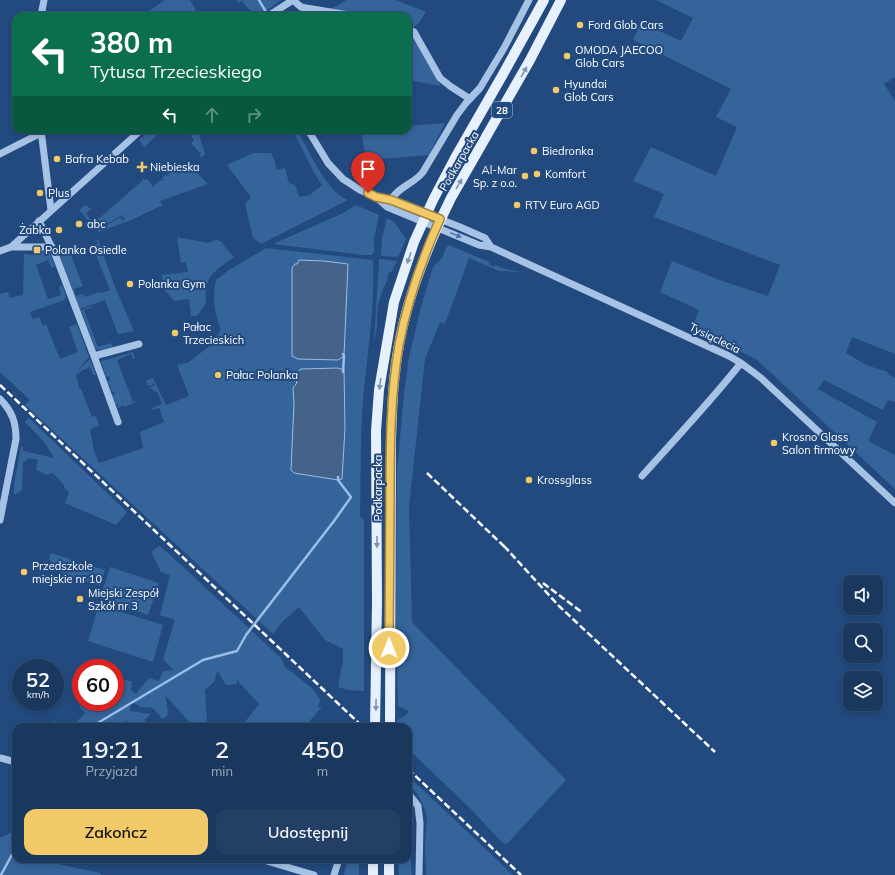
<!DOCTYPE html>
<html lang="pl">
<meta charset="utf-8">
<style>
:root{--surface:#1a385e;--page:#233f64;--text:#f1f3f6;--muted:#9facbc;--line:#385273;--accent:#f2ca68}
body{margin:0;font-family:Mulish,sans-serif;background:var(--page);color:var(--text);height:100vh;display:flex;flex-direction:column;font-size:15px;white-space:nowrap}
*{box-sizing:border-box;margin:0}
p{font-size:13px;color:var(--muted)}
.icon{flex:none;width:22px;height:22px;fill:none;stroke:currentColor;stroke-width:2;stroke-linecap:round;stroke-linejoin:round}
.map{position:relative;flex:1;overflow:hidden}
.details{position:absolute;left:12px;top:723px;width:400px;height:140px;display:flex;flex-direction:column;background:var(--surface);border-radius:12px;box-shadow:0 2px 6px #0003,0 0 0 1px var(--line)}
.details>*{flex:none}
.guide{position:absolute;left:12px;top:12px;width:400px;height:122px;border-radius:12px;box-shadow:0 2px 6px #0003,0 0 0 1px var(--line);background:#0b6e4f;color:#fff;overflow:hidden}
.tools{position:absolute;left:843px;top:575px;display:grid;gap:8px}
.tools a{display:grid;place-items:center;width:40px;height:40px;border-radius:8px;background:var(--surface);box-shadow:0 2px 6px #0003,0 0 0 1px var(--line);font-size:20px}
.speed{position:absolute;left:12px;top:659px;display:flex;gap:8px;font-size:20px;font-weight:700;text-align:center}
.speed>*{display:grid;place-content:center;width:52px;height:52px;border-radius:50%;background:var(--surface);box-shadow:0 2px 6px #0003,0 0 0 1px var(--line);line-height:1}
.speed small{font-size:10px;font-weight:400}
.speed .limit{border:6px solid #d22;background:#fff;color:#111}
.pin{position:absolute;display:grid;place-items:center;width:34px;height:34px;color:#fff;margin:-41px -17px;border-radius:50% 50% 50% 0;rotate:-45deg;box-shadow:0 0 4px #0007}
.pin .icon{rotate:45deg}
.me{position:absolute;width:44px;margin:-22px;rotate:0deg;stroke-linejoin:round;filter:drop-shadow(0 0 3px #0008)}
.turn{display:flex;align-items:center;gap:14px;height:84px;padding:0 12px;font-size:18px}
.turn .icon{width:52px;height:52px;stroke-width:2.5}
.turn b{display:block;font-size:28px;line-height:34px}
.lanes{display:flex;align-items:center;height:38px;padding:0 12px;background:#0003;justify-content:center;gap:20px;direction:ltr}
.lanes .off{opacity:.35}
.eta{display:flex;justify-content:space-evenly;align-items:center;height:68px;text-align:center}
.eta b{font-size:24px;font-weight:600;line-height:28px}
.primary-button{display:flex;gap:8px;margin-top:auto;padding:8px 12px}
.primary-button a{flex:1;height:46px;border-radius:12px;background:var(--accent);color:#111;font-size:16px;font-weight:600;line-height:46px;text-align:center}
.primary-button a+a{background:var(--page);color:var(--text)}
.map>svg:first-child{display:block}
.green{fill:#35649b}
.water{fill:#456388;stroke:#9abee7}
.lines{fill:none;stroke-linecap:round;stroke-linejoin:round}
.stream{stroke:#9abee7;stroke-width:2.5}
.minor{stroke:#a6c3e6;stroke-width:7}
.major{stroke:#e7f0fd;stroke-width:10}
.rail{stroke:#fff;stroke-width:2.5;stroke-dasharray:7 3;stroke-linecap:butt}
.oneway{fill:#7b95b7}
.oneway2{fill:#5074a2}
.route-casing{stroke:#9d8344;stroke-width:10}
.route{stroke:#f2ca68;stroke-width:7}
.poi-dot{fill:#f2ca68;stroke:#224a7e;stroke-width:1.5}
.labels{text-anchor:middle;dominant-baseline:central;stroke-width:4;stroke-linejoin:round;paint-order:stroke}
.shield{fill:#224a7e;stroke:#bdc9d8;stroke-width:1}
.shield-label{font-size:10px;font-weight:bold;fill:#fff}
.poi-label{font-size:11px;fill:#fff;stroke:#224a7e;text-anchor:start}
.street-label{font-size:11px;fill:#fff;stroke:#224a7e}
</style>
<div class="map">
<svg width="895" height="875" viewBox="0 0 895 875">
<rect width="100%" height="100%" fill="#224a7e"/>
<!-- green -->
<path class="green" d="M165,0H190L197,12L193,11L177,16H142Z
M237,0H281C263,13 258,23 242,1L238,3Z
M347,0H396L426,12L418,24L414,27L408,26V16H375L333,11L331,9Z
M656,0H895V77L884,84L895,101V354L852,337L846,353L866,365L888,372L887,374L895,378V402L888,400L883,410L824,380L818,389L877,422L868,441L895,455V489L756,359L692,328L699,310L660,292L672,261L725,282L768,296L780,265L654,217L664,194L633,181L651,147L716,176L737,127L716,117L731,89L633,40L638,30L637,29L640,22L681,41L693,18Z
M408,32C417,36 435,76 441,86L408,80Z
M445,123L429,155L366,160L361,130H408V126Z
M151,130H163L144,147L139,140Z
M192,130H196L199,135L205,154L202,157L199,156L201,154L191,143L194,140L189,133Z
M292,130H297C309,150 326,192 348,200L261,244L253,238L245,204L251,197L227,165L253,153H271L275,162L276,170L285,168L289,183L295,185L299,197L310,195L322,185C310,168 303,148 292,130Z
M183,165L186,167L189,165L208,184L160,201L163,205L129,221L98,232L97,231L121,217L122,221L125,219L122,216L128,212L96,230L79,210L86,205L91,209L86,214L94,223L142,181L143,178L145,180L147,179L153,187L160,180L162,181L163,180L162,178L166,175L168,176L169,175L168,173L174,167H176L175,169L179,174L183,170L181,167Z
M356,205L379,215L374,238V252L372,255H363L273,244L343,213Z
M387,218C397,222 400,231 406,239L398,257L381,256L382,238Z
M177,237L208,243L216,240L221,241L225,247L234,257C215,271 203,276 206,303L197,316H191L189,299L174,301L163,288L162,275L188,272L186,262L181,263Z
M98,240L115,287L134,331L118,334L105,300L80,309L60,256L70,253L83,286L74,289L76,296L83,294L84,297L100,292L101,293L110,290L92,245L98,244L97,241L92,242Z
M449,245L489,262V264L494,267L495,265L505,269L521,272L499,271L469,258L445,324L440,322L425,359L409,506L412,622L566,780L506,845L496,836L471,809L408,749V727H397V720L405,716L409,711L398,706L396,626L397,471L404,394L409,357L421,307L433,267L442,258L446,248Z
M266,248L373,260V261C375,308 367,354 363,401C360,439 361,478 360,516L364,520V691L348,690L338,687L343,660V649L325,640L299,607L283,621L273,634L25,405L30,400L0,372V294L8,292L10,298L23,295L24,254H29L30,255L35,254L36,255L42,253L41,251L50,252L55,267H51L48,260L36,265L48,299L61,295L59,287L62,285L66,296L65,300L30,312L33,319L39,317L43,326L46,324L60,359L78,352L69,327L77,324L89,357L77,371L90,359L96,375H93L90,367L81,371V372L76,374L79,387L80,389H81L92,417L96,416L99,425L90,430L94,451L99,463L143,448L140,432L164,422L159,408L153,410L152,408L162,404L158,393L149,387L155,386V384L148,386L146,381L153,378L166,405L189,396L177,365L189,362L212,344L221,330C214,310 212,301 216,280L229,270Z
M380,259L397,261L391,273L389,272L387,278L388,279L383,289L378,304L377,314V327L374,343L379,260Z
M93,306V307L84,310L98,347L111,343L113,347C107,348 100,352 95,348L81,310Z
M133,352L135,358L133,359L131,354L117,360L133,402L136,401V402L125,407L124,405L118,408V404L116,405L112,395L115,394L114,391L112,392L110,387L111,385H109L107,381L110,380L109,376L106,377L101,362L102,361Z
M29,418L127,512L116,525L65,503L69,492L64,488V485L53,473L46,475L36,469L38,460L28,458L23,463L22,490L14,495V484L21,447H23V451L54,458L45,443L25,422Z
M159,546L167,552L282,659L284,666L313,689L320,700L318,708L322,707L307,724L309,727H241L259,704L237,680V684L229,685L225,684L218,671L216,674L215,681L205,690L207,722L201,727H194L165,695L168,711L167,716L162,719L153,708L141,707L131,701L130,711L151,714L145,719V727H134L125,720L124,727H58L51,724L54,721L73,726L85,713L79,706L84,702H92L94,704L96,702H115V693L123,680L132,681L131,690L136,694L149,678L159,681L163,671L173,670L163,659L175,620L160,615L170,575L161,572L151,552Z
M51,553L105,570L100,586L58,572L49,559Z
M110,567L159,583L148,615L100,598Z
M99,605L163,625L153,662L88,641Z
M408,777L421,788L513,875H426L425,844L427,819C425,805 418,793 408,784Z
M408,809L411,814V865L412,875H399L398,859H408Z
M16,829V859H33L101,873V875H0V837H3Z
M348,859H359V875H344Z"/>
<!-- water -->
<path class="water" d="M299,260L324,261L348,264L344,356L338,360L298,359L292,356V268L295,264H297Z
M338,368L344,370L345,428L342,479L338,480L294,473L291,470L294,403L293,388L297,383C296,377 295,373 301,369Z"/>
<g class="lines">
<!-- stream -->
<path class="stream" d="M259,0L266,12
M343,354L344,356L343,372
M93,727L96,724L203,660L237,651L246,635L334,521L351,497L338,480V477
M1,875L16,847"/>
<!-- minor -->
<path class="minor" d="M293,0L301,7L306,8L355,16
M41,16L44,0
M268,16L293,0
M408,29L414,32L440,78L450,86L470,99
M41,130L51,210
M308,130L328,163L343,179L360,190L376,197L391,200L460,227L485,238L491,247
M0,154L41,133
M376,197L387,207L479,245L491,247L729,356L741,363L761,378L895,503
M391,200C399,186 414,184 423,172L457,115L466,103L480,88L504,48L529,0
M39,221L55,254L94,356L139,344
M11,247H52
M0,251L11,247L141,130
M94,356L118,422
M0,399C12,411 16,422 16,439L0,520
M642,476C676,438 710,402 741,363
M0,758L16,762
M408,793L418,806L420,823L419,875
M260,859L314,875
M334,875L339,859"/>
<!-- major -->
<path class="major" d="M375,727L377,602L376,431L379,390L394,302L414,242L433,200L455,158L502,76L544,0
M390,727L391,440C392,408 393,377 399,345C408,294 428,245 451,198L530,60L561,0
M373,875V859
M389,875V859"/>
<!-- rail -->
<path class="rail" d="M0,385L363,727
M427,473L508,550
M504,546L559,606L715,752
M543,583L583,613
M408,769L521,875"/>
</g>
<!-- one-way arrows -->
<defs><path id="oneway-solid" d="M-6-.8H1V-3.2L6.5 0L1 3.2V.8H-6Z"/></defs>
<g class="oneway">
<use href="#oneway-solid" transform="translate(524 72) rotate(-60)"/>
<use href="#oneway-solid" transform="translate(459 184) rotate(-60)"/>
<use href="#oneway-solid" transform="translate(409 258) rotate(109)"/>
<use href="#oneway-solid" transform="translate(380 384) rotate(98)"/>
<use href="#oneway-solid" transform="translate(377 542) rotate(90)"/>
<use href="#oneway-solid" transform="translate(376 705) rotate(91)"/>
</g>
<use class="oneway2" href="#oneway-solid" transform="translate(456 235) rotate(22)"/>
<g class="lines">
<!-- route casing -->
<g class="route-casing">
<path id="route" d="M368,193L376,197L391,200L440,219C422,259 407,302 399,345C390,397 390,450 390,503C390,551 389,600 389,648"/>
</g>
<!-- route -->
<use href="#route" class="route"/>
</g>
<!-- markers -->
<g class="poi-dot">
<circle cx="580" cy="25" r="4"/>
<circle cx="567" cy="56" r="4"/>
<circle cx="556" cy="90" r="4"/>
<circle cx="534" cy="151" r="4"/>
<circle cx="57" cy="159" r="4"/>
<path d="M140 161h4v4h4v4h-4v4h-4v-4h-4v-4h4z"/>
<circle cx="537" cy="174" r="4"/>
<circle cx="525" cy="176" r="4"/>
<circle cx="40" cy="193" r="4"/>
<circle cx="517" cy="205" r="4"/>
<circle cx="79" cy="224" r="4"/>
<circle cx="59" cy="230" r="4"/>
<rect x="33" y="246" width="8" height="8" rx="2"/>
<circle cx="130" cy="284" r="4"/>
<circle cx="175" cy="333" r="4"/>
<circle cx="218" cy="375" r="4"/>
<circle cx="774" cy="443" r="4"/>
<circle cx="529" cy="480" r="4"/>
<circle cx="24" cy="572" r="4"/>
<circle cx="80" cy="599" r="4"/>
</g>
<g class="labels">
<!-- shield labels -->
<rect class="shield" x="492" y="102" width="20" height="16" rx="3"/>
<g class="shield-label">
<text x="502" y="110">28</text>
</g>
<!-- poi labels -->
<g class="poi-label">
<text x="588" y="25">Ford Glob Cars</text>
<text x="575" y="50">OMODA JAECOO<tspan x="575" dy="13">Glob Cars</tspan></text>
<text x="564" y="84">Hyundai<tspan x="564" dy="13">Glob Cars</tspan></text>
<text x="542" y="151">Biedronka</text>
<text x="65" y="159">Bafra Kebab</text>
<text x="150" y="167">Niebieska</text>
<text x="517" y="170" text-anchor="end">Al-Mar<tspan x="517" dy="13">Sp. z o.o.</tspan></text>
<text x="545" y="174">Komfort</text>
<text x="48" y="193">Plus</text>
<text x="525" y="205">RTV Euro AGD</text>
<text x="87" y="224">abc</text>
<text x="51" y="230" text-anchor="end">Żabka</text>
<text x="45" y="250">Polanka Osiedle</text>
<text x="138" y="284">Polanka Gym</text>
<text x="183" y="327">Pałac<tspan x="183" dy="13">Trzecieskich</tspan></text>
<text x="226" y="375">Pałac Polanka</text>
<text x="782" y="437">Krosno Glass<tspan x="782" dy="13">Salon firmowy</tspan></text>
<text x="537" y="480">Krossglass</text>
<text x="32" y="566">Przedszkole<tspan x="32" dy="13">miejskie nr 10</tspan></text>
<text x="88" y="593">Miejski Zespół<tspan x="88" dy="13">Szkół nr 3</tspan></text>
</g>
<!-- street labels -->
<g class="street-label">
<text transform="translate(459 161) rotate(-60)">Podkarpacka</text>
<text transform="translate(715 338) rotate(26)">Tysiąclecia</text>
<text transform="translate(378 488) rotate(-90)">Podkarpacka</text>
</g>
</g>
</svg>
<div class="tools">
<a><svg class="icon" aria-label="sound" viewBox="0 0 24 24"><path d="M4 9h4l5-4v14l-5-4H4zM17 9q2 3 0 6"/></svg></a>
<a><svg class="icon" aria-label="search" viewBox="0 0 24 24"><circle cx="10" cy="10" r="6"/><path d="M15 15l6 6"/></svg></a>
<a><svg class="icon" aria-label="layers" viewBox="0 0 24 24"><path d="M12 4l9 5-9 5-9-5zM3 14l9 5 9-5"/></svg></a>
</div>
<div class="speed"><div>52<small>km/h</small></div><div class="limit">60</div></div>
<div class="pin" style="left:368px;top:193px;background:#d93025"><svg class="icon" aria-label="arrive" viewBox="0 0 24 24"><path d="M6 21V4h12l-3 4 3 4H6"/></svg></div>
<svg class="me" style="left:389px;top:648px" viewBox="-20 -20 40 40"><circle r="17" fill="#f2ca68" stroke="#fff" stroke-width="3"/><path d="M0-11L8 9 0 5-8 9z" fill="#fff"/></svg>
<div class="guide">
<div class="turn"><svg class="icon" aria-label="left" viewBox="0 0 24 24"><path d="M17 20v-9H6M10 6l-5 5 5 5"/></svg><div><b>380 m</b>Tytusa Trzecieskiego</div></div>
<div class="lanes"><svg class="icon" aria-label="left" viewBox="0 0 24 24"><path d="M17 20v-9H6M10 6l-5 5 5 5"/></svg><svg class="icon off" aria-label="ahead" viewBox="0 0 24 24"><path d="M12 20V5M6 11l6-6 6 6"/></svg><svg class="icon off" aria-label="right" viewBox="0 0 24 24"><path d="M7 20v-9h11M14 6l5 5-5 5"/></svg></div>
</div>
<section class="details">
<div class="eta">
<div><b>19:21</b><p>Przyjazd</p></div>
<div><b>2</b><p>min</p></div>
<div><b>450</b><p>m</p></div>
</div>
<div class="primary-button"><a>Zakończ</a><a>Udostępnij</a></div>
</section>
</div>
